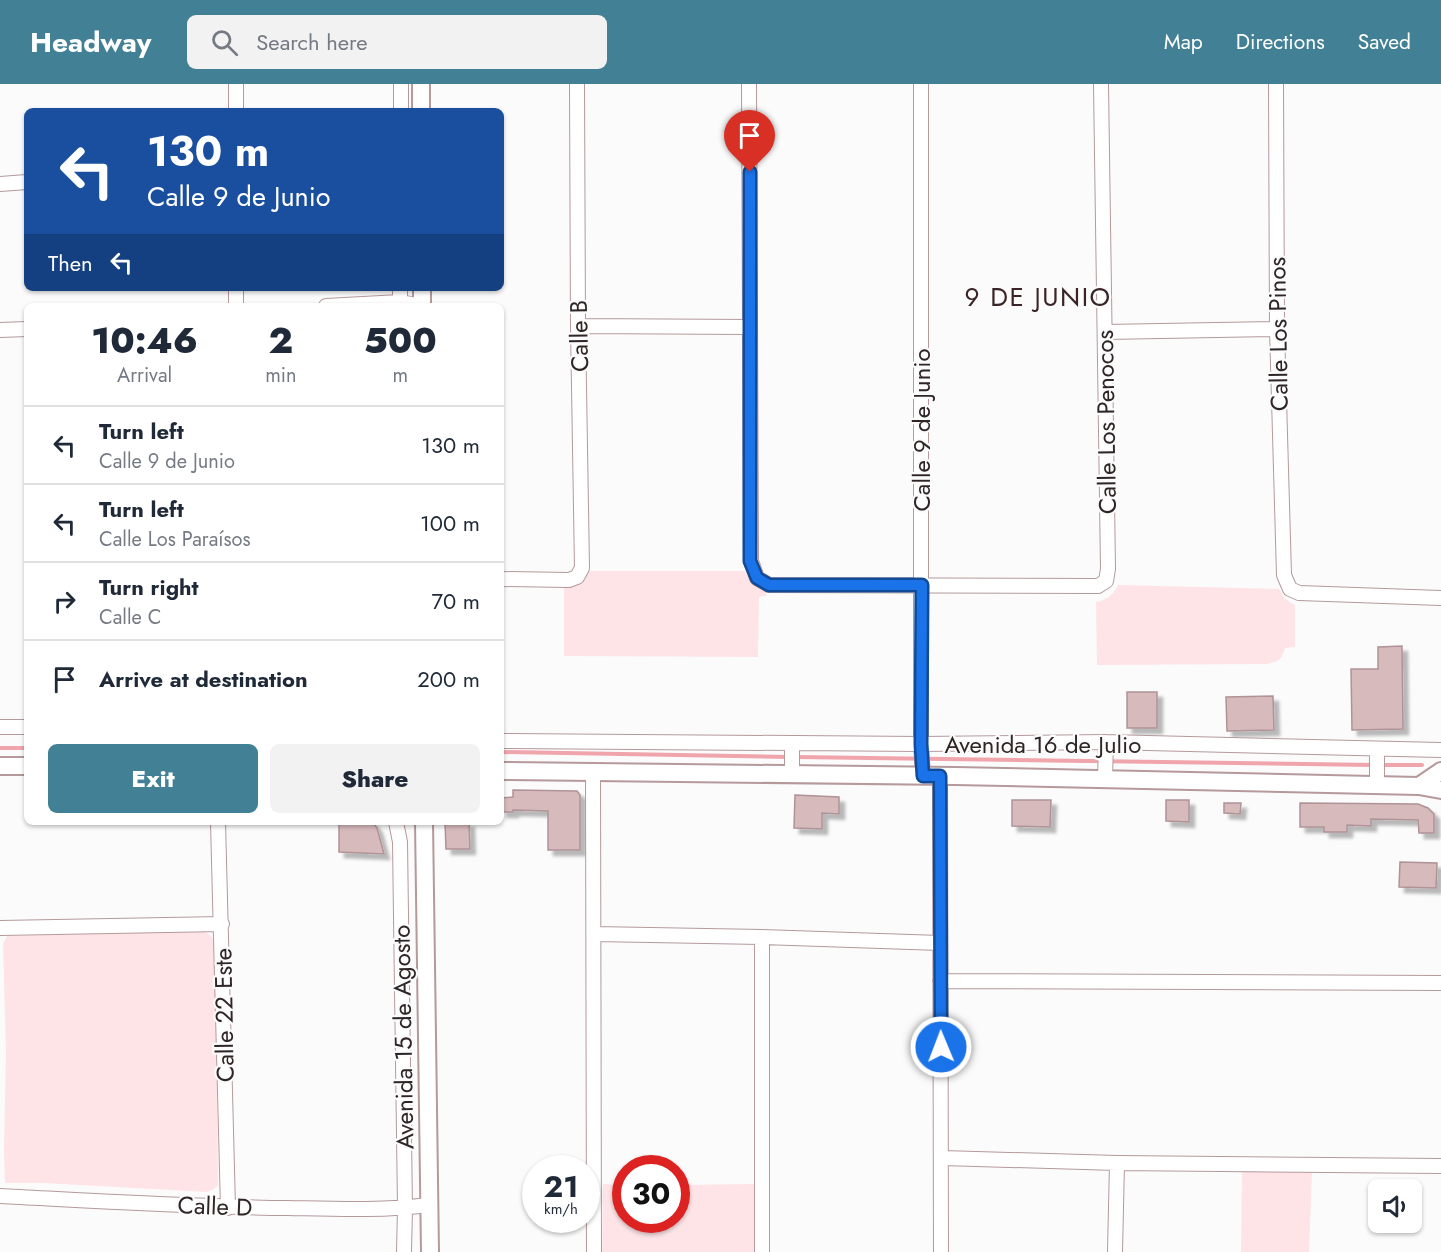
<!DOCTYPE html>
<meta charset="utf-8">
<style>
:root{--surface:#fff;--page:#f2f2f3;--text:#1f2937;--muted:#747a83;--line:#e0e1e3;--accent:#418095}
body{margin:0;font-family:Jost,sans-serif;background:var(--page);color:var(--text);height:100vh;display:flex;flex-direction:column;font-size:22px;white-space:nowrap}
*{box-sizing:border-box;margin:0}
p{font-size:20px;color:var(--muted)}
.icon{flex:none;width:33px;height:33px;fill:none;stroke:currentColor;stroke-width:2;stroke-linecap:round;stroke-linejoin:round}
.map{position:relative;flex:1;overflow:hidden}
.side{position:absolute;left:24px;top:219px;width:480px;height:522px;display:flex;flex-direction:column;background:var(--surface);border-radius:9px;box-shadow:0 2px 4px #0004}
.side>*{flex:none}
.top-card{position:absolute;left:24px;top:24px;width:480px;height:183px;border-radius:9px;box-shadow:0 2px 4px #0004;background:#1a4fa0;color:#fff;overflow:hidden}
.tools{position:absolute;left:1368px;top:1095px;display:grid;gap:12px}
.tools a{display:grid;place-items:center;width:54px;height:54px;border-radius:9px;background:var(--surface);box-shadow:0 2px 4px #0004;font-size:30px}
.speed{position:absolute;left:522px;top:1071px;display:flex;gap:12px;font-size:30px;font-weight:700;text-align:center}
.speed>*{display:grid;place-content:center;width:78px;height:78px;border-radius:50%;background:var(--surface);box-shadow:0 2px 4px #0004;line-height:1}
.speed small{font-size:15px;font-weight:400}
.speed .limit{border:9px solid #d22;background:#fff;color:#111}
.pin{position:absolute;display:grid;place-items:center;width:51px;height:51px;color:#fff;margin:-62px -26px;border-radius:50% 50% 50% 0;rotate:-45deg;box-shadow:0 0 6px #0007}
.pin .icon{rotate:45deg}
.me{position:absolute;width:66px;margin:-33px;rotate:359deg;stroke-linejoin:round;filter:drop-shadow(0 0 4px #0008)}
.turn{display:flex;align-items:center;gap:21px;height:126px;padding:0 24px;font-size:27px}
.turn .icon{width:78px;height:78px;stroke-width:2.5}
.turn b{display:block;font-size:42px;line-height:51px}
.then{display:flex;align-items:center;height:57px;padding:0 24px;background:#0003;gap:12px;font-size:22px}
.eta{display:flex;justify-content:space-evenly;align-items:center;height:102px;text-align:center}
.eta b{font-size:36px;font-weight:800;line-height:42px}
.action{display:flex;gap:12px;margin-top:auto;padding:12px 24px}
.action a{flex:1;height:69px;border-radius:9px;background:var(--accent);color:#fff;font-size:24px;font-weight:800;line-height:69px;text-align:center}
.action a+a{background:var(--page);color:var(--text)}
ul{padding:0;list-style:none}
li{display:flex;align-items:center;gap:18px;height:78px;padding:0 24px;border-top:2px solid var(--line)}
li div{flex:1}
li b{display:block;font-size:22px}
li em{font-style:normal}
header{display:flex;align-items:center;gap:36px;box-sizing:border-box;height:84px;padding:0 30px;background:var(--accent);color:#fff}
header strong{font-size:28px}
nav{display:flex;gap:33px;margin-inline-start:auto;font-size:21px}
.search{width:420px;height:54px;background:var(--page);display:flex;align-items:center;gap:15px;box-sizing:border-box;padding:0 21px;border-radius:9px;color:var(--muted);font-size:22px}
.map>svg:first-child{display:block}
.green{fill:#fee4e6}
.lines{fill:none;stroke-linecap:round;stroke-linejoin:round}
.stream{stroke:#f0a4ac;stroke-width:4}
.building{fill:#d7babc;stroke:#af9396;stroke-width:1.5;filter:url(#shadow)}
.minor-casing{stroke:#b5999b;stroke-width:16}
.tertiary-casing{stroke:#b5999b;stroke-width:20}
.minor{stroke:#fff;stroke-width:14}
.tertiary{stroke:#fff;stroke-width:16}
.route-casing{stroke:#114b97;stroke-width:15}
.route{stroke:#1a73e8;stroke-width:10}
.labels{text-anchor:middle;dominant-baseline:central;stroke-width:4.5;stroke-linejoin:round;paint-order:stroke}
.street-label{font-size:24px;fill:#302526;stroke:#fbfbfb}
.neighbourhood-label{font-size:26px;letter-spacing:1.5px;fill:#3a2427;stroke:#fbfbfb}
</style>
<header>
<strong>Headway</strong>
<div class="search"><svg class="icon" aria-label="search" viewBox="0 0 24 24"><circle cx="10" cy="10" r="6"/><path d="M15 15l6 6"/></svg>Search here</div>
<nav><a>Map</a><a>Directions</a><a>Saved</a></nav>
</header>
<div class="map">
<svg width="1441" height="1168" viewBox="0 0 1441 1168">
<defs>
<filter id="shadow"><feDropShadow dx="5.5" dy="5.5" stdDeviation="1.5" flood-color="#0004"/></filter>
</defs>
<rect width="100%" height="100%" fill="#fbfbfb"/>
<!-- green -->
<path class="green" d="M587,487H745C750,498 755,501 766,504V512L759,513L758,573L564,572V501Z
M1118,501L1279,505L1285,515L1295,521V563L1285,564C1281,576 1280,577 1267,580L1097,581L1096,518C1106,517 1113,511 1118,501Z
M204,847L211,852L215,857L218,1101L214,1105L207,1108L43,1099H5L4,1065L6,968L3,860L7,852Z
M1242,1086L1312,1088L1309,1168H1241Z
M603,1100L625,1101L626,1136H676L677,1101L755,1100V1168H602Z"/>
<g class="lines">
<!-- stream -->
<path class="stream" d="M0,664H27
M501,668L788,673
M796,673L1373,681
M1381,681H1422"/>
</g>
<!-- building -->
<path class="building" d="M1402,562L1403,645L1352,646L1351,585H1378V563Z
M1127,608H1157V644H1127Z
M1273,612L1274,646L1227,647L1226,613Z
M513,706L577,707L580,711V766H548V727L513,726V728H501V714L513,713Z
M795,711L839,713V730L822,729V745L794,744Z
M1012,716H1051L1050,743L1012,742Z
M1166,716H1189V738L1166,737Z
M1224,719H1241L1240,730L1224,729Z
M1300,719L1418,720L1428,724L1434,730V749H1419L1418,736L1371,735V742L1347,741V748H1324V743H1300Z
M339,738H373L377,744L384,770L339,768Z
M445,738H469L470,765H446Z
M1400,778L1437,779L1436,804L1399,803Z"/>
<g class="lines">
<!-- minor casing -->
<g class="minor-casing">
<path id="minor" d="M236,0V27
M749,0L751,477L757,494L769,501L1098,502L1106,497L1108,485L1101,0
M921,0V660L923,692
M1276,0L1277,245L1284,491L1290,505L1299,509L1441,514
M401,27V0
M0,100L27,98
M236,222V204
M326,222L400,218L422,222
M400,222V204
M578,242L750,243
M0,246L27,245
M1105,248L1277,245
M501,495L569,496L577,493L582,484L578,242L577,0
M0,643H27
M501,657L921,660L1106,658L1441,666
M593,687L594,1168
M792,690V659
M940,692L941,1168
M1105,695L1106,658
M1377,702V665
M218,738L228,1124
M396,738L400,758L405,1124L404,1168
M0,844L222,840
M594,850L762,853L940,859
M762,853V1168
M940,897L1441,899
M942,1074L1117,1079L1441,1082
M0,1112C96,1117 192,1123 288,1124C335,1125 382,1127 429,1121
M1115,1168L1117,1079"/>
</g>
<!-- tertiary casing -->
<g class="tertiary-casing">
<path id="tertiary" d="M421,0V27
M422,204V222
M0,682H27
M501,687L955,692L1419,702L1441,706
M1419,702L1441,687
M424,738L430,1168"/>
</g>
<!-- minor -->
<use href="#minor" class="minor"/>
<!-- tertiary -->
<use href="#tertiary" class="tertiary"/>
</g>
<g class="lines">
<!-- route casing -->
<g class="route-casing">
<path id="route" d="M750,88V477L757,494L769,501H922L921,660L923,692H940L941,963"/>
</g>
<!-- route -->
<use href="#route" class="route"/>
</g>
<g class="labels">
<!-- street labels -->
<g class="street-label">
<text transform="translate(1278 250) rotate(-91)">Calle Los Pinos</text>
<text transform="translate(579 252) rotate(-91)">Calle B</text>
<text transform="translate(1106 338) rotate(-91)">Calle Los Penocos</text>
<text transform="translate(921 346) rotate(-90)">Calle 9 de Junio</text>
<text x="1043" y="660">Avenida 16 de Julio</text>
<text transform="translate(224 931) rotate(-91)">Calle 22 Este</text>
<text transform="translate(403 953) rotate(-91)">Avenida 15 de Agosto</text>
<text transform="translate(215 1122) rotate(2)">Calle D</text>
</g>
<!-- neighbourhood labels -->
<g class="neighbourhood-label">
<text x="1038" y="213">9 DE JUNIO</text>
</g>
</g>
</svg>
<div class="tools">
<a><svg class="icon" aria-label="sound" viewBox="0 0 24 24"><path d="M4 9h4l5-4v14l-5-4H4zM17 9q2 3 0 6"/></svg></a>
</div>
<div class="speed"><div>21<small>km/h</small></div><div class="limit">30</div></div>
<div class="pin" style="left:750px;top:88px;background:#d93025"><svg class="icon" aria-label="arrive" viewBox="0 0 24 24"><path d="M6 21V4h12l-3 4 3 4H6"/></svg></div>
<svg class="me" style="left:941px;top:963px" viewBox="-20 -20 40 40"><circle r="17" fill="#1a73e8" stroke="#fff" stroke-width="3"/><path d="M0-11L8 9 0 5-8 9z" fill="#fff"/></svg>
<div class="top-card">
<div class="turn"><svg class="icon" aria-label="left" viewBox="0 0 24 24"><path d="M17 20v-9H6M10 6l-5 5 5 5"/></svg><div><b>130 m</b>Calle 9 de Junio</div></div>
<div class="then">Then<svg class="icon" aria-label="left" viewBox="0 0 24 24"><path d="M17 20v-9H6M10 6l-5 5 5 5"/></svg></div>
</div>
<section class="side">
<div class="eta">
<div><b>10:46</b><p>Arrival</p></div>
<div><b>2</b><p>min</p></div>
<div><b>500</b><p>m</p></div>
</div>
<ul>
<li><svg class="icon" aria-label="left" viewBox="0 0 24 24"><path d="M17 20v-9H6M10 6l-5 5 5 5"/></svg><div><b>Turn left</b><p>Calle 9 de Junio</p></div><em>130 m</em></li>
<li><svg class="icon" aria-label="left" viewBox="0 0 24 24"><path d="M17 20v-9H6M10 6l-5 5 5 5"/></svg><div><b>Turn left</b><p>Calle Los Paraísos</p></div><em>100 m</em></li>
<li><svg class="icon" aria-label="right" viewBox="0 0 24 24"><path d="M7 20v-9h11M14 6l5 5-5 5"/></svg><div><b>Turn right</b><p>Calle C</p></div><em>70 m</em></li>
<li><svg class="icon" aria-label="arrive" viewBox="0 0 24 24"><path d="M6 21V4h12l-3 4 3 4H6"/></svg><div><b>Arrive at destination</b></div><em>200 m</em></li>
</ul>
<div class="action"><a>Exit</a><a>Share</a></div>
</section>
</div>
